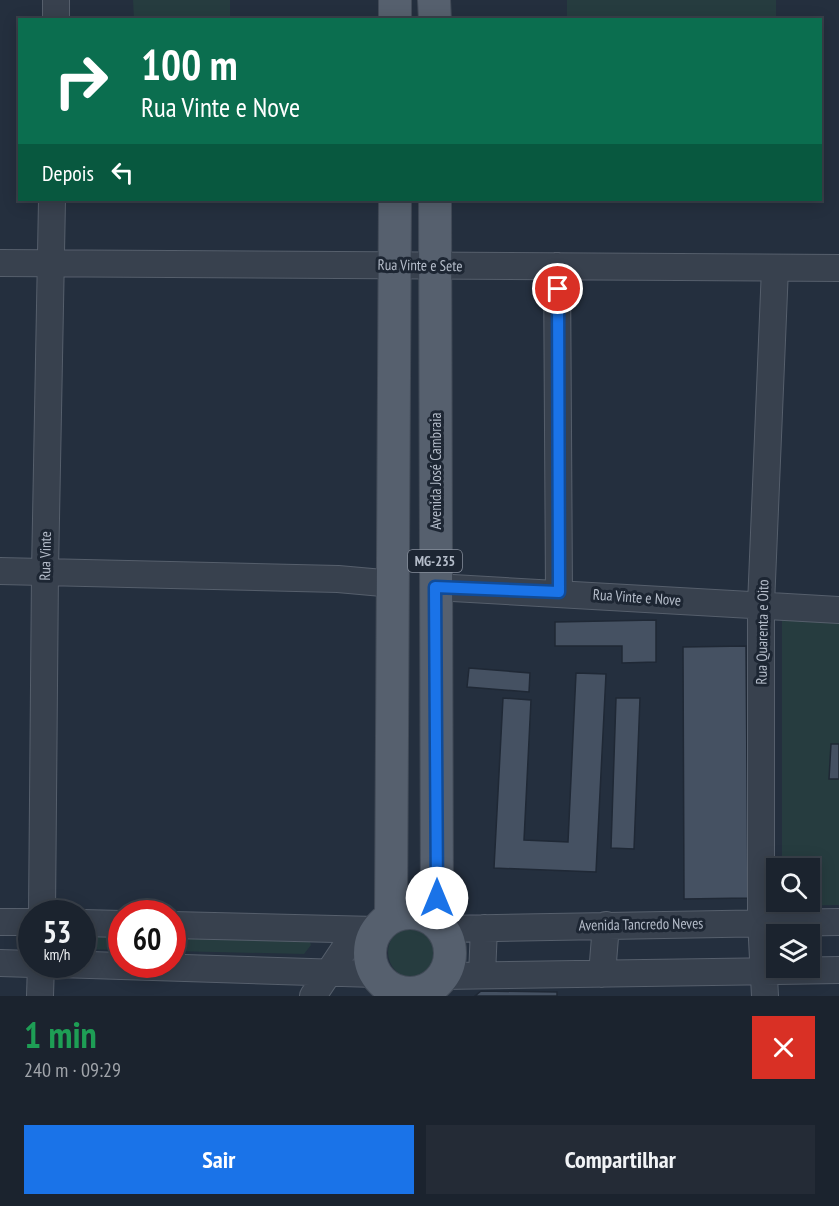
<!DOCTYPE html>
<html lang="pt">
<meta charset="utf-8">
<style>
:root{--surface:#1b232e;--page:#242b36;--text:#f1f3f6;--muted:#a0a4aa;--line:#39404a;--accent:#1a73e8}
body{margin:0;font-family:"PT Sans Narrow",sans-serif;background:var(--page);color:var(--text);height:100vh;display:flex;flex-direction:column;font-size:22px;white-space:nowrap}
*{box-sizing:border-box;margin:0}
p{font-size:20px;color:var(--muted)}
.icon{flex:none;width:33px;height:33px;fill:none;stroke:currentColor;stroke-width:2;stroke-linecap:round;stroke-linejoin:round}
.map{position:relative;height:996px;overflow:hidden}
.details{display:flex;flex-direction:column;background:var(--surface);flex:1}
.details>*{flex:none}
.guide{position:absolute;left:18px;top:18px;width:804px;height:183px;border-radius:0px;box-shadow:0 3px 15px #0003,0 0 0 2px var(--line);background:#0b6e4f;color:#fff;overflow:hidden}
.fabs{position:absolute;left:766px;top:858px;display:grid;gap:12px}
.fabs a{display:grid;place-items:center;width:54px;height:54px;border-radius:0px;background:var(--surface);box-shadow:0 3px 15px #0003,0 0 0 2px var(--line);font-size:30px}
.speed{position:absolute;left:18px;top:900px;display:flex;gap:12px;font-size:30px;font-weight:700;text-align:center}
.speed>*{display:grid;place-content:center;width:78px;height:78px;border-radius:50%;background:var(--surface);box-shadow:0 3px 15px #0003,0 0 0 2px var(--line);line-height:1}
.speed small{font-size:15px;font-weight:400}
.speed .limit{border:9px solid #d22;background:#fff;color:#111}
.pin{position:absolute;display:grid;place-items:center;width:51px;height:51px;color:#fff;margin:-26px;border:3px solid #fff;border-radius:50%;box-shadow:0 2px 6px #0007}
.me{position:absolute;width:66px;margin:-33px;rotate:0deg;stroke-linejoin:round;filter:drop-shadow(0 0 4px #0008)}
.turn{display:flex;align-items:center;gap:21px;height:126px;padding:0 24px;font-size:27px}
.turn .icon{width:78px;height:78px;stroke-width:2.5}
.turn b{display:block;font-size:42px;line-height:51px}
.then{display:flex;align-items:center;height:57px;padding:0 24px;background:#0003;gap:12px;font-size:22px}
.round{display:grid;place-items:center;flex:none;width:63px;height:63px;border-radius:0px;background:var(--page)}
.headline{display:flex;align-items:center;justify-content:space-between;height:102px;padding:0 24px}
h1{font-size:36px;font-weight:600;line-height:45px;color:#1e9e55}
.action{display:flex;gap:12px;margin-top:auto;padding:12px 24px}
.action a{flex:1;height:69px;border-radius:0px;background:var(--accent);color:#fff;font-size:24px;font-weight:600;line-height:69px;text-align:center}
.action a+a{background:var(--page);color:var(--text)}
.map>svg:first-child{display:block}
.green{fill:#263c3f}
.building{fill:#455162;stroke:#1f2835;stroke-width:1.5}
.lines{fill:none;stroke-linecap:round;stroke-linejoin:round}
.minor-casing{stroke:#565f6c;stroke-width:28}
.major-casing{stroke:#414a57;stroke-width:34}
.minor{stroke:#38414e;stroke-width:26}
.major{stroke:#56606e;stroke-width:32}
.route-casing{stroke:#114b97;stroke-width:15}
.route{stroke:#1a73e8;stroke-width:10}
.labels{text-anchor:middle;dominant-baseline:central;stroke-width:6;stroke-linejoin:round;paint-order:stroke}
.shield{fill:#1d2633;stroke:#878f9c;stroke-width:1.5}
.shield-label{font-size:14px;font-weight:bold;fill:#b4bcc9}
.street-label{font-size:15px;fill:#b4bcc9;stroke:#1d2633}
</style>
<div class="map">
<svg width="839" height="996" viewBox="0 0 839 996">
<rect width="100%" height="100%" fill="#242f3e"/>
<!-- green -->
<path class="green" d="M133,0H230V19H134Z
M567,0H776V19H567Z
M782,618L839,621V905L782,906V902H810V868H782Z
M388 952a27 27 0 1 1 54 0a27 27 0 1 1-54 0Z
M83,931L121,932V950L83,949Z
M173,933L309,939L311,945L304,954L173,951Z"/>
<!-- building -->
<path class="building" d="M656,620V662L622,663V646H555V622Z
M746,646L748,898L684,899L683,647Z
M469,668L530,673L529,692L467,687Z
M576,673L606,674L596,872L494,868L503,698L531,700L524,840L568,842Z
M616,698H640L634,849L611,848Z
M831,744H839V779H829Z
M481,991L557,992V996H475Z"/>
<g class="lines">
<!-- minor casing -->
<g class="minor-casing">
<path id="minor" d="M56,20V0
M0,263L839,268
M557,266L559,593
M0,571L338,579L394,584
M435,587L839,610
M42,914L45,572L52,200
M0,922H32
M82,923L122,924
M172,925L376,930
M443,929L839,922
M0,963L32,964
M58,964L375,974
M602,974L606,925
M482,975L484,928
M443,976L839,970
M40,996L41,964
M313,996L357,930
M765,996L761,921V605L775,268"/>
</g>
<!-- major casing -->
<g class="major-casing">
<path id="major" d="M434,0L435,20
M395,20V0
M435,200L437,922
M370 953a40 40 0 1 1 80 0a40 40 0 1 1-80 0Z
M391,917L395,200"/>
</g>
<!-- minor -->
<use href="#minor" class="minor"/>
<!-- major -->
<use href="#major" class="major"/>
</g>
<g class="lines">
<!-- route casing -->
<g class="route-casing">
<path id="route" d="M437,898L435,587L559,592L558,289"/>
</g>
<!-- route -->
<use href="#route" class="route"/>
</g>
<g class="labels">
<!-- shield labels -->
<rect class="shield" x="408" y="550" width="54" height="22" rx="4.5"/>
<g class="shield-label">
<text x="435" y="561">MG-235</text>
</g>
<!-- street labels -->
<g class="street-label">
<text transform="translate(420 265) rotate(1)">Rua Vinte e Sete</text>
<text transform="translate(435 471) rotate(-90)">Avenida José Cambraia</text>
<text transform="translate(45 556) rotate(-89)">Rua Vinte</text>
<text transform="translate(637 597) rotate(4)">Rua Vinte e Nove</text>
<text transform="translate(762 632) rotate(-89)">Rua Quarenta e Oito</text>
<text transform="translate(641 924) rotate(-1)">Avenida Tancredo Neves</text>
</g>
</g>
</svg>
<div class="fabs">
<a><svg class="icon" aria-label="search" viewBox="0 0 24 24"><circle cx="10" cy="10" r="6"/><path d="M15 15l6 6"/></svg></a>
<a><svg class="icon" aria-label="layers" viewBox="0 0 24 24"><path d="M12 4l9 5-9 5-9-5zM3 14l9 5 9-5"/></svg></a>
</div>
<div class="speed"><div>53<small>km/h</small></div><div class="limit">60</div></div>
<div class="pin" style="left:558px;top:289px;background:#d93025"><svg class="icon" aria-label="arrive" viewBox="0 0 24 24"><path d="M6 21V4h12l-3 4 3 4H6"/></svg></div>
<svg class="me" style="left:437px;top:898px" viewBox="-20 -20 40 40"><circle r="19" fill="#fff"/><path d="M0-13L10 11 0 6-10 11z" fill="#1a73e8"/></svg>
<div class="guide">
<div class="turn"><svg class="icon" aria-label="right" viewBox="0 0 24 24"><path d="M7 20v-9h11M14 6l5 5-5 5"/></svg><div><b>100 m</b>Rua Vinte e Nove</div></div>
<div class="then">Depois<svg class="icon" aria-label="left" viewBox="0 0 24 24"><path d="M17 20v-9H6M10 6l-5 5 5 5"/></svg></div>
</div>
</div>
<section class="details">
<div class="headline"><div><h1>1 min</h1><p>240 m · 09:29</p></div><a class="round" style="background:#d93025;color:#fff"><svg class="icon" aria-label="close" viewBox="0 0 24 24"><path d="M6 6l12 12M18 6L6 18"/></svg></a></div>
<div class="action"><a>Sair</a><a>Compartilhar</a></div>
</section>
